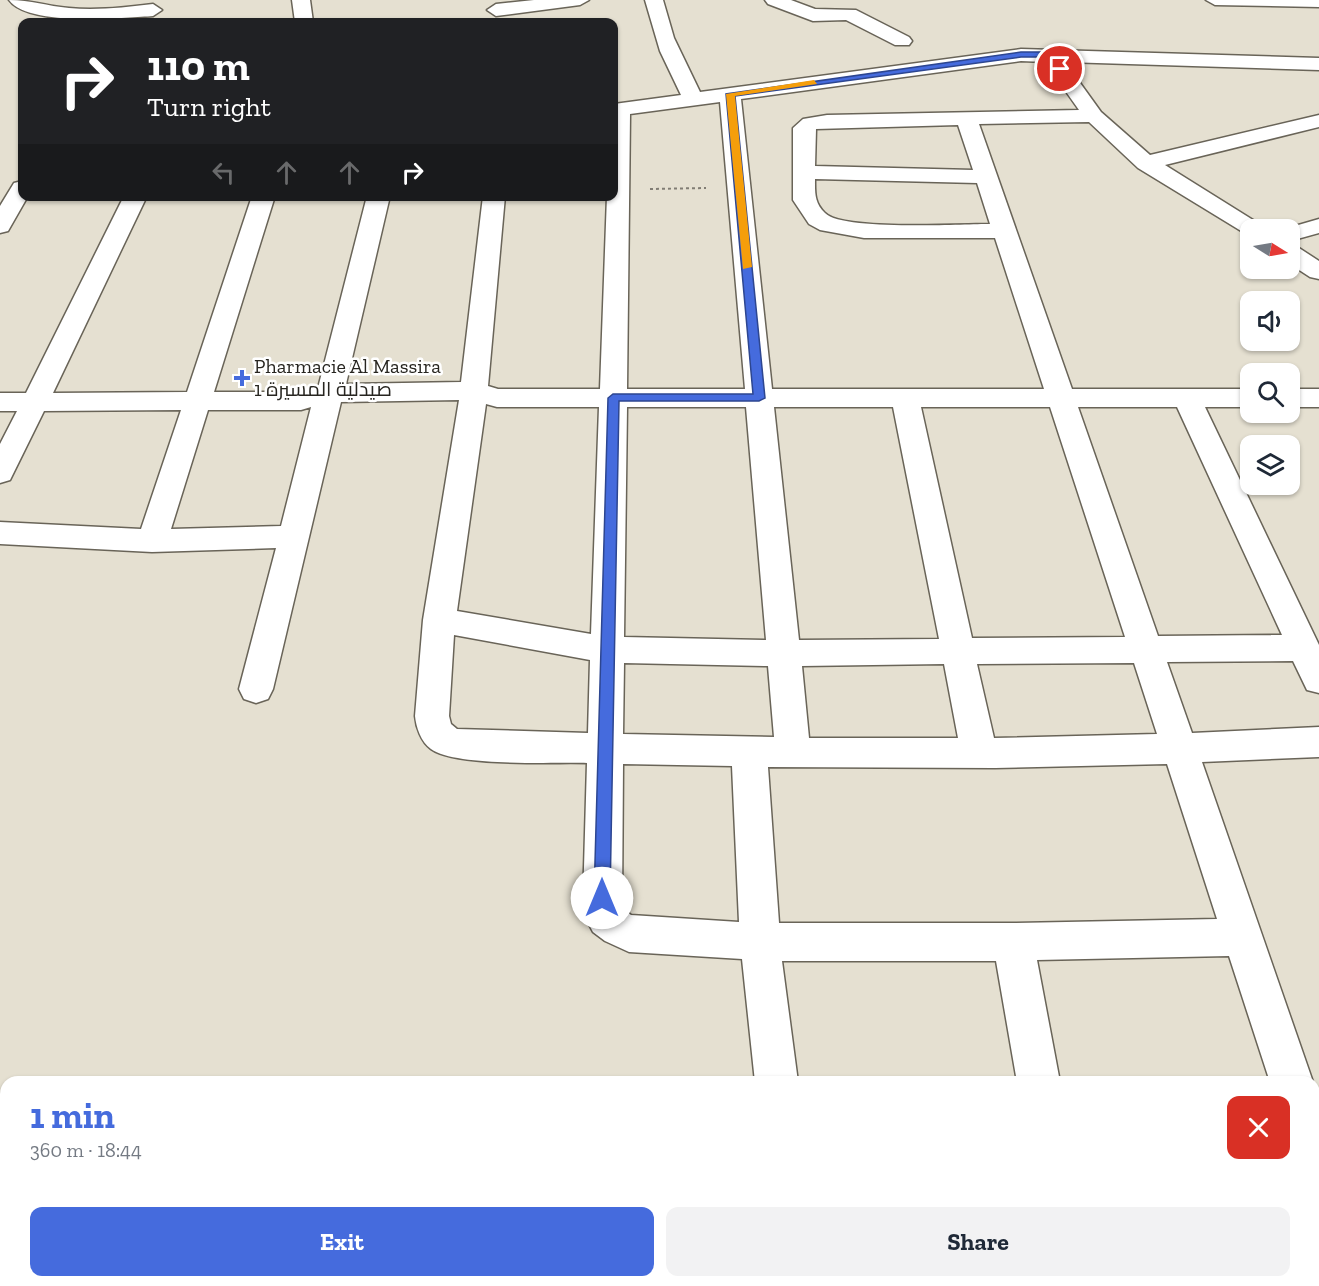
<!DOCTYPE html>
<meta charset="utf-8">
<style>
:root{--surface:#fff;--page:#f2f2f3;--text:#1f2937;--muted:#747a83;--accent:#456bdd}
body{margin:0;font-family:"Zilla Slab",Cairo,serif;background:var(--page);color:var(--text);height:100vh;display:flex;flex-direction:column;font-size:22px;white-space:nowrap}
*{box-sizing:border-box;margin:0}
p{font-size:20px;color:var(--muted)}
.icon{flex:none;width:33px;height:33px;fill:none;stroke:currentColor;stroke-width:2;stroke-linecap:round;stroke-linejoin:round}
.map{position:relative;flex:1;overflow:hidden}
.drawer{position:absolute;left:0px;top:1076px;width:1320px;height:212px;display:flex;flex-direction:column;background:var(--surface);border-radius:18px 18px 0 0;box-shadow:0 2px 4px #0004}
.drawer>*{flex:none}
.hud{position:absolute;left:18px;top:18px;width:600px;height:183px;border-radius:12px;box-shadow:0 2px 4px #0004;background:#202124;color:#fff;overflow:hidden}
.needle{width:39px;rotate:101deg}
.tools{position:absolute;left:1240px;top:219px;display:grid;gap:12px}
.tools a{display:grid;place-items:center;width:60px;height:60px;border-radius:12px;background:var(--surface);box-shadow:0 2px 4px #0004;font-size:30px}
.pin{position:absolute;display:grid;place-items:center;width:51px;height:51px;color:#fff;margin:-26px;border:3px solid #fff;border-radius:50%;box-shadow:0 2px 6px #0007}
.me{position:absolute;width:66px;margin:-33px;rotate:0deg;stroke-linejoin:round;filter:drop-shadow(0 0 4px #0008)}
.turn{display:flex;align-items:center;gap:21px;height:126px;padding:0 30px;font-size:27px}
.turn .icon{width:78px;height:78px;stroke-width:2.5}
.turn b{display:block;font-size:42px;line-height:51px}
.lanes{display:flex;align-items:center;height:57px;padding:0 30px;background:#0003;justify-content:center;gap:30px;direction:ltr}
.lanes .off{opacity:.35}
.round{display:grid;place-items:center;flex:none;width:63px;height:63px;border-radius:12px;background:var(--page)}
.overview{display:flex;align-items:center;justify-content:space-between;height:102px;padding:0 30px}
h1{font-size:36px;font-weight:700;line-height:45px;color:var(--accent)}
.action{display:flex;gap:12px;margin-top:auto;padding:12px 30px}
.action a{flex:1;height:69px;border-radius:12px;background:var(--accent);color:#fff;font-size:24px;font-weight:700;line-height:69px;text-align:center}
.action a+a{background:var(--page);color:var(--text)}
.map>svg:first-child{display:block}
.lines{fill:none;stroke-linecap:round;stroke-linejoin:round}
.minor-casing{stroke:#696458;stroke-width:3}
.path{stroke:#817d74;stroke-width:2;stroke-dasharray:3 3;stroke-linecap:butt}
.minor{fill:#fff;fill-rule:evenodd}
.route{fill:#456bdd;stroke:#2d4690;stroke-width:1.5}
.slow{fill:#f59e0b}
.poi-dot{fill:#456bdd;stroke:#fff;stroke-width:2}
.labels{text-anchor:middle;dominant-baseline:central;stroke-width:5;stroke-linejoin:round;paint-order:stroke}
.poi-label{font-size:20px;fill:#272520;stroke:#fff;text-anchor:start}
</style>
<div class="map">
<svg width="1319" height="1286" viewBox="0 0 1319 1286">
<rect width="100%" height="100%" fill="#e5e0d1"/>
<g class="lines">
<!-- minor casing -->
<g class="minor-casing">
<path id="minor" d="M9,0C31,0 47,6 69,8C97,11 125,7 153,4L162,10L153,16C123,18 28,27 9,0Z
M292,0H310L313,22H295Z
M534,0H589L580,5L496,16L487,10L496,4Z
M645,0H663L674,38L700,92L1021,49L1319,58V70L1065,62L1101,112L1150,155L1319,115V127L1165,165L1261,225L1264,230H1251V237L1138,168L1089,122L979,124L1072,389H1251V407H1205L1319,645V693L1307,690L1293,661L1167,662L1192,733L1319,727V757L1202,762L1313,1082H1270L1229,956L1037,960L1060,1082H1017L996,961H782L798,1082H755L742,959L629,952L605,941L593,932L584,915L583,902L587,763C552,762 456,767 431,749C421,742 416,727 415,716L423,620L459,400L341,402L273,689L268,699L256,703L244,699L239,689L276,548L152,552L0,544V522L141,529L181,410L44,411L10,480L0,483V444L17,411H0V393H26L124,196H147L53,393L187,392L252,196H275L214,392H301L318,388L367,196H390L346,384L461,382L483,196H505L488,386L498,389H600L607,196H614V104L681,95L660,51ZM1021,61L1045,62L1079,110L827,115L803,119L793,128V200L809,224L820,230L864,238H995L1044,389H772L741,99ZM720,102L745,389H627L630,114ZM958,125L973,170L815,166L816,129ZM815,179L977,183L990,224C961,224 842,231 825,213C814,203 815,192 815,179ZM486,404L497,407H599L591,634L457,611ZM311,407L281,526L171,529L208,410H301ZM627,407H746L766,640L624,637ZM774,407H893L939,639L799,640ZM921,407H1050L1125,637L972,638ZM1078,407H1177L1282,635L1158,636ZM454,635L590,660L588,733L457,729L451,724L449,716ZM624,663L768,666L774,737L623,734ZM1134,663L1157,734L994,738L977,664ZM944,664L958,738H809L802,666ZM623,764L732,766L739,922L631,915L622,908ZM1167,764L1217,919L1013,923H779L768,767L995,768Z
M765,0H791L815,9L856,10L909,37L912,41L909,45H895L846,20L813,21L768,4Z
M1206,0H1319V7L1215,5Z
M22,181V196H28L8,231L0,233V206L14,183Z
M1319,219V233L1290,241V230H1281Z
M1290,246L1299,248L1319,261V279L1310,277L1290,264Z
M1290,389H1319V407H1290Z
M1314,1126L1319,1128V1185L1314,1183Z
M580,1281H634L636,1286H582Z
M777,1281H825V1286H777Z
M1052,1281H1100L1101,1286H1053Z"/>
</g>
<!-- path -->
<path class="path" d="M650,189L706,188"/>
<!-- minor -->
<use href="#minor" class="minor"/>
</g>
<!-- route -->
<path class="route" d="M1021,52H1052L1064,69L1057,71L1047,57H1021L735,96L765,398L759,401H619L610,898L608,903L602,906L596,903L594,898L608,398L613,394H753L726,94Z"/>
<!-- slow -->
<path class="slow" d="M814,80L817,84L735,96L752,267L743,269L726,94Z"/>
<!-- markers -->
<path class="poi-dot" d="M239 369h6v6h6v6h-6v6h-6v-6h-6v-6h6z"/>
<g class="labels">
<!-- poi labels -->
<g class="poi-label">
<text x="254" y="366">Pharmacie Al Massira<tspan x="254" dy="23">1 صيدلية المسيرة</tspan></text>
</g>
</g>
</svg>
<div class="tools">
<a><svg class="needle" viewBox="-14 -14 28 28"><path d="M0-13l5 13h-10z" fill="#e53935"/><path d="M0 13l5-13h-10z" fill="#747a83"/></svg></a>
<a><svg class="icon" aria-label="sound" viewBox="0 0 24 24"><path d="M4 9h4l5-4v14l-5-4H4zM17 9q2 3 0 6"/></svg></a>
<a><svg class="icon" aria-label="search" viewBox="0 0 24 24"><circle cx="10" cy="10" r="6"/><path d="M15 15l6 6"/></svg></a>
<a><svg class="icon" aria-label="layers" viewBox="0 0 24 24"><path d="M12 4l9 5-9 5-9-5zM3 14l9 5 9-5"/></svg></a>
</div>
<div class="pin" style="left:1060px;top:69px;background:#d93025"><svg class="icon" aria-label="arrive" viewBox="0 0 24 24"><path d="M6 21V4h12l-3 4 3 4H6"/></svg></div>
<svg class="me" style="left:602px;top:898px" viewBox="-20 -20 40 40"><circle r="19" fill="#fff"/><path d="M0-13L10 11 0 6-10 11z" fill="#456bdd"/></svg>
<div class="hud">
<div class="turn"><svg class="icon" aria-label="right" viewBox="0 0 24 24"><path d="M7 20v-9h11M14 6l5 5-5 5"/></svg><div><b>110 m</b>Turn right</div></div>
<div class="lanes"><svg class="icon off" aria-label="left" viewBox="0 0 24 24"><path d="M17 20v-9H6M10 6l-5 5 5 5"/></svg><svg class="icon off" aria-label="ahead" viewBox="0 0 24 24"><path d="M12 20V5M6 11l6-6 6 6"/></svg><svg class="icon off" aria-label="ahead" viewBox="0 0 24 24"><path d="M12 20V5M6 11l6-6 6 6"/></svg><svg class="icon" aria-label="right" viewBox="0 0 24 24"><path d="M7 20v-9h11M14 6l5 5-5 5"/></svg></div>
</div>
<section class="drawer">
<div class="overview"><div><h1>1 min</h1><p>360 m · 18:44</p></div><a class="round" style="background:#d93025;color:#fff"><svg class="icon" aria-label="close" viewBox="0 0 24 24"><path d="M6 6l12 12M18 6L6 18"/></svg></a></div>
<div class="action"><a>Exit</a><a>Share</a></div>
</section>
</div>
